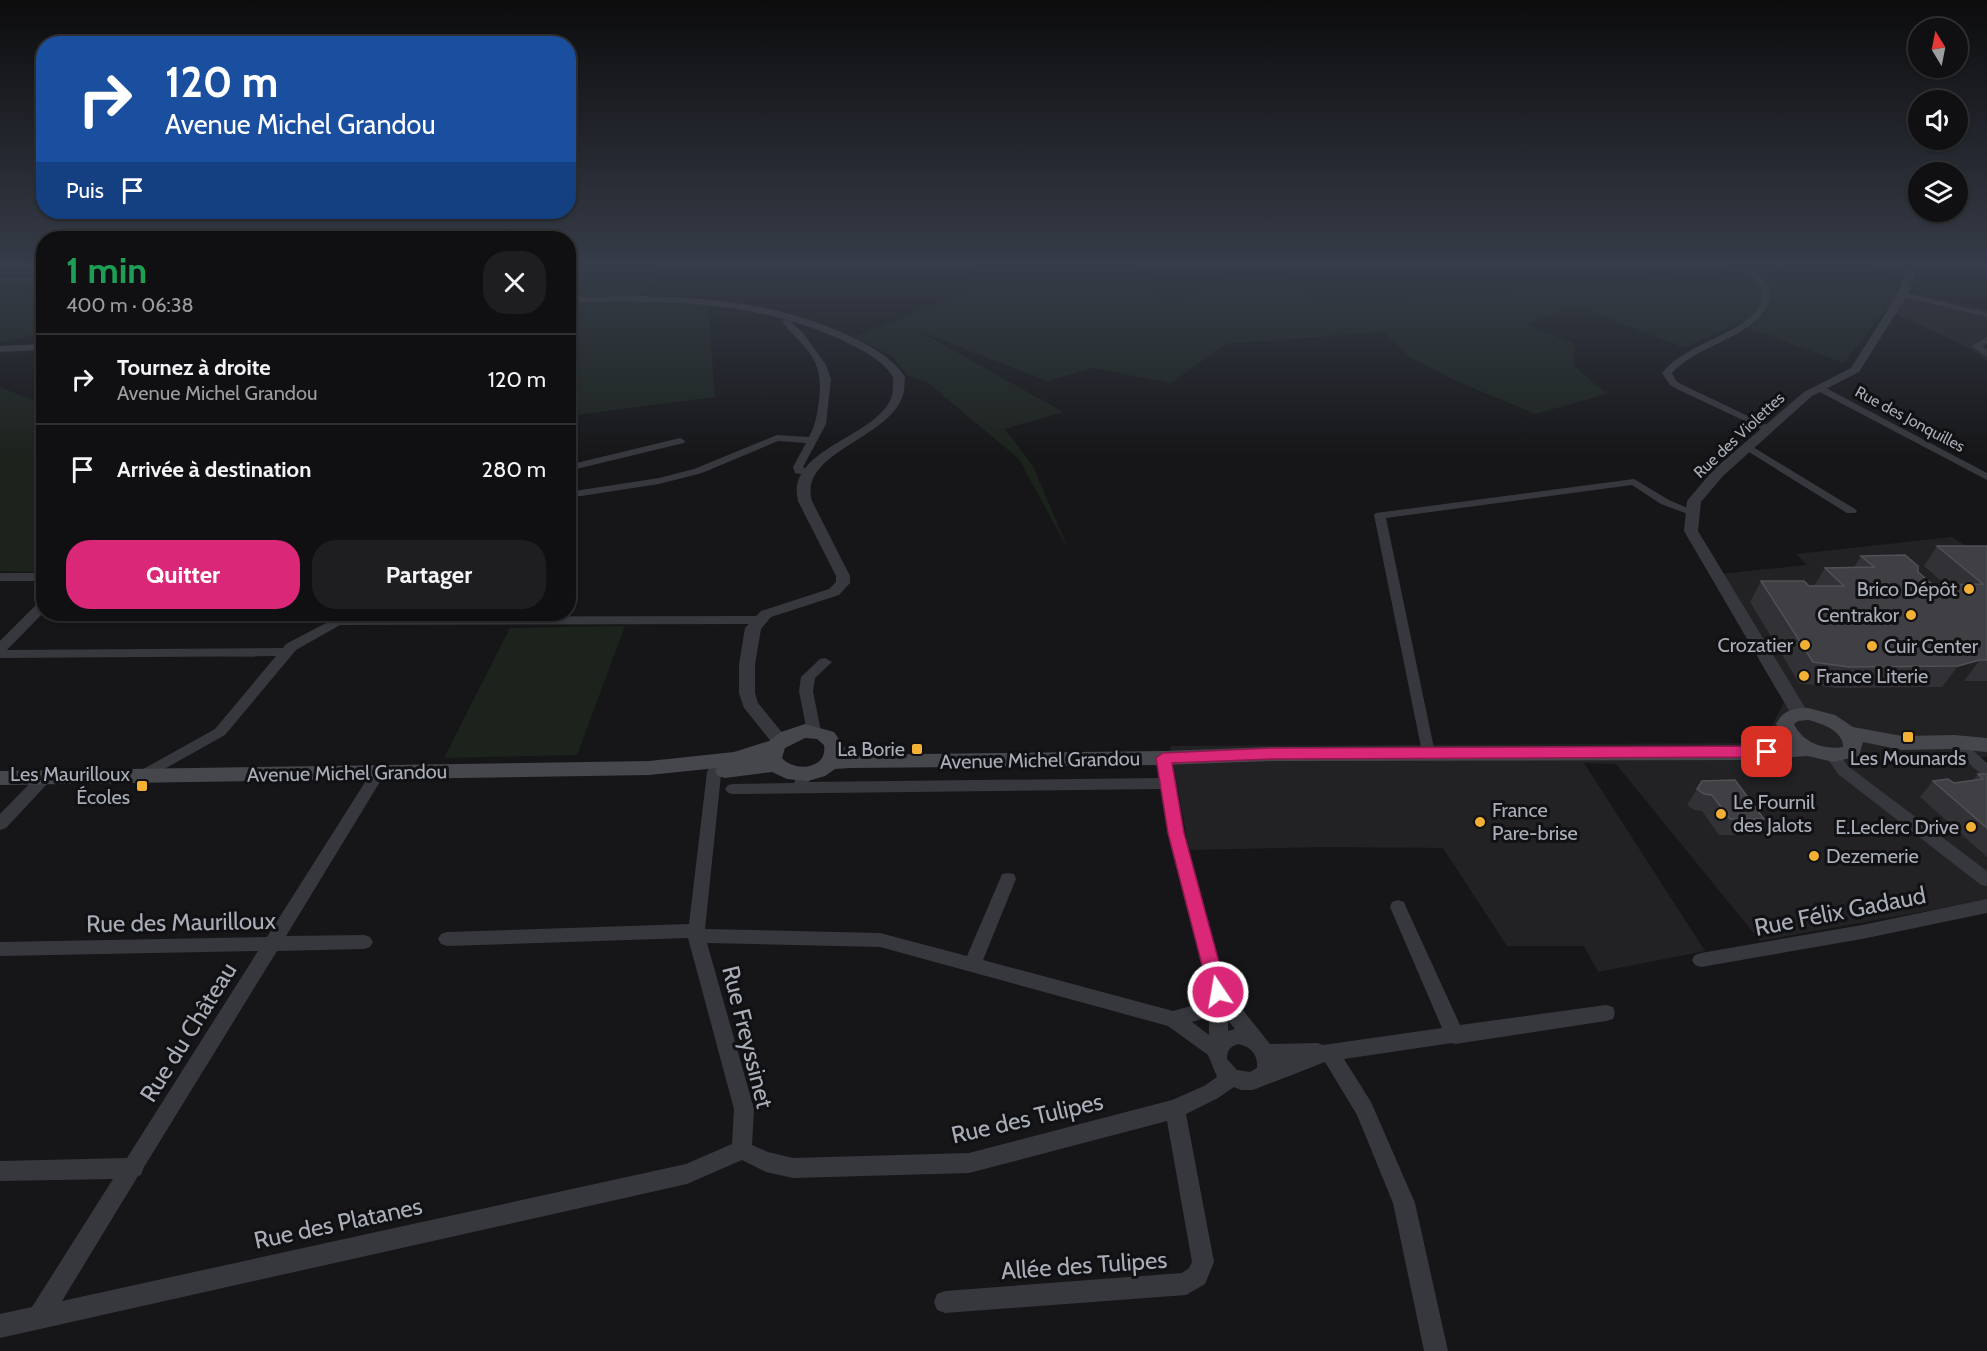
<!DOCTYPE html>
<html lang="fr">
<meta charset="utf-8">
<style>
:root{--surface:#101012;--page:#1e1e20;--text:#f1f3f6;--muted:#9c9d9f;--line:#303032;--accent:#db2777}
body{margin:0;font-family:Cabin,sans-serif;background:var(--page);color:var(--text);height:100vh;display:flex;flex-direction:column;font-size:22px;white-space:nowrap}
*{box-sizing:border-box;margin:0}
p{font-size:20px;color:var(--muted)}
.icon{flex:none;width:33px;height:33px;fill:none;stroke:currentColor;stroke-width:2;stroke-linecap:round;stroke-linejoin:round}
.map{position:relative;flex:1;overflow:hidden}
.drawer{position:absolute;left:36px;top:231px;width:540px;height:390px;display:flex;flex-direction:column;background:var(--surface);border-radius:24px;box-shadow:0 2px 4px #0004,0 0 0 2px var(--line)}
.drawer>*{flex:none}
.banner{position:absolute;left:36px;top:36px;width:540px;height:183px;border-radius:24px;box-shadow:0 2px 4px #0004,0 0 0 2px var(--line);background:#1a4fa0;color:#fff;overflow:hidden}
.needle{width:39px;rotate:350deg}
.controls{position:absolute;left:1908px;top:18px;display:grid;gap:12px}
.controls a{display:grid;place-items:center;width:60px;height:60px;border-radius:50%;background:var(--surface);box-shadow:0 2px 4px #0004,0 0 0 2px var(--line);font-size:30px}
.pin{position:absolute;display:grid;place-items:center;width:51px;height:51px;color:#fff;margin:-26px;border-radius:12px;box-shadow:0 3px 9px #0006}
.me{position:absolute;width:66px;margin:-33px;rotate:348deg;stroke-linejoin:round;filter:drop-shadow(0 0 4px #0008)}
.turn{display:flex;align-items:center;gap:21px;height:126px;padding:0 30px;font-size:27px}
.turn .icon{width:78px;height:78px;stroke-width:2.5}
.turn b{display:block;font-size:42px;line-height:51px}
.then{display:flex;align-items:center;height:57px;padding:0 30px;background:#0003;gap:12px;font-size:22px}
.round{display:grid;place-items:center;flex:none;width:63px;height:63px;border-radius:24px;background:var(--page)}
.headline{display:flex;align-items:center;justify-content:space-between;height:102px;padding:0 30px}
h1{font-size:36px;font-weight:800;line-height:45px;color:#1e9e55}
.cta{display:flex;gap:12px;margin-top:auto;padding:12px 30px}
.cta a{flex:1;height:69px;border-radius:24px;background:var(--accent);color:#fff;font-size:24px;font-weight:800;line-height:69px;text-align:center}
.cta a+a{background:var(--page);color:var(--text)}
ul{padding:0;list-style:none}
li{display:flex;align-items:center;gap:18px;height:90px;padding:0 30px;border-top:2px solid var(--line)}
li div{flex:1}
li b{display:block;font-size:22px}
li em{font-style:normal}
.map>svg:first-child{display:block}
.built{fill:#222225}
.green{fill:#1c231d}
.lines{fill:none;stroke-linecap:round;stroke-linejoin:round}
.minor{fill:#37383d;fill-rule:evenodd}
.tertiary{fill:#37383d;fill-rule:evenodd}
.secondary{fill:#45474d;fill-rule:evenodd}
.wall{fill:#323236}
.shaded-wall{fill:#212124}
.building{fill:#3f3f44;stroke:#4f5156;stroke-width:1.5}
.route{fill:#db2777;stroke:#8e194d;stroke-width:1.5}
.poi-dot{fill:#f2b134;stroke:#111113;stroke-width:2}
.labels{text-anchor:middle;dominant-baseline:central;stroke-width:6;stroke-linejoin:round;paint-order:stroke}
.far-street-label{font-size:16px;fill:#a8adb8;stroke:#111113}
.poi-label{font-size:20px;fill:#a8adb8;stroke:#111113;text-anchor:end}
.street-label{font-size:20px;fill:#a8adb8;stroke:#111113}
.near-street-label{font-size:24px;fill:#a8adb8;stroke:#111113}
</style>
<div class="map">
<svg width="1987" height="1351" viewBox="0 0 1987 1351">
<rect width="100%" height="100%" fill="#161618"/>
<!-- built -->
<path class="built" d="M1894,290L1987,310V361L1968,347L1885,309Z
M1952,537L1987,559V757L1980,758L1987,764V900L1760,941L1616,764L1584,763L1705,951L1598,972L1584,946H1507L1443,848L1326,847L1189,850L1170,746L1763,743L1784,702L1710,575L1807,565L1796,554Z"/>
<!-- green -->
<path class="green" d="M667,267L639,300L708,304L715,397L569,416L568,268Z
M972,267H1136L1150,277L1164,305L1229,277L1278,273L1326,303L1663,277L1702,286L1730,276L1718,267H1852L1894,275C1894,309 1863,337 1844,363L1737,324L1685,348L1574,306L1525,325L1575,344L1574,366L1607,394L1535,414L1452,379L1407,356L1385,332L1226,344L1171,383L1093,368L1047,381L919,331L1063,412L1005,429L1033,466L1069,551L1019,459L927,382L908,376L892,356L853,337L967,292Z
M43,281V333L0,343V283Z
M0,387L37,402L43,400V572L0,571Z
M625,626L577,755L444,758L510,628Z"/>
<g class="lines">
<!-- minor -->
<path class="minor" d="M1745,267H1752L1769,287C1769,293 1770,300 1767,306C1751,338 1697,345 1672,373L1676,381L1685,386L1771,427V431L1768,432L1679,390L1670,385L1662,373C1687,342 1744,334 1759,306C1762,300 1761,293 1761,287Z
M44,277V281L0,283V279Z
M1903,292L1987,313V317L1900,296V292Z
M795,315L799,317L791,322L803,333L826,365L831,379L826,424L803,467L812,472V476L795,473L793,467L806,443L778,441L702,473L659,484L568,498V492L659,478L694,469L777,435L809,437C816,424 817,414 819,400C824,358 807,351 782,322Z
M1987,337V343L1982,346L1987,350V357L1972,346Z
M44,344V350L0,352V346Z
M1816,386H1822L1987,473V480L1816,390Z
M680,438L685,441L684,443L568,471V465Z
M1748,444L1855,509L1857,511L1855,513H1847L1744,449L1743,447Z
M1634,479L1669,500L1699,513L1693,516L1661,504L1632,485L1386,518L1435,753L1433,757H1423L1374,515L1376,513Z
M0,573H44V581H0Z
M44,600V612L7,650L283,648L286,644L343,614L349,617L758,616L764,620L758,624L340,625L296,650L225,735L143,781L138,780L136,776L138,772L215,729L276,656L0,658V641L40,601Z
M825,658L832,662L815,678L813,691L821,732L814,737L807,732L799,691L801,677L820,659Z
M1963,745L1968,746L1987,763V776L1982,775L1958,754L1956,750L1958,746Z
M1832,750L1837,751L1848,766L1987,871V886L1981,885L1838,774L1825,755L1827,751Z
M1163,753L1168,754L1170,758L1184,833L1226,989L1270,1044L1318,1043L1323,1045L1442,1028L1390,907L1392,902L1398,900L1404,902L1406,907L1460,1025L1606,1005L1613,1007L1615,1013L1613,1019L1606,1021L1455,1044L1452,1043L1344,1059L1371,1102L1415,1203L1448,1351H1424L1393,1203L1357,1115L1325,1062L1253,1090H1241L1234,1087L1218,1098L1186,1114L1214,1262L1205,1284L1186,1295L945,1313L937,1310L934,1302L937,1294L945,1291L1182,1273L1189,1268L1192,1262L1167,1121L969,1173L793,1178L766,1172L742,1160L687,1184L0,1338V1314L32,1307L113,1179L0,1181V1161L127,1158L258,951L0,956V942L267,937L374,768H384L386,772L286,936L364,935L370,937L373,942L370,947L364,949L277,951L144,1167L141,1175L138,1176L62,1301L686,1164L732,1144L734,1109L688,938L447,946L441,944L438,939L441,934L447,932L689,924L707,772L709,768L732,758L737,759L739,763L737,767L721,775L705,929L880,933L967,956L1000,879L1002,874L1008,873L1014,874L1016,879L983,960L1173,1011L1209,1001V992L1168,833L1161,789L733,794L728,793L725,789L728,785L733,784L794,783L798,771H808L810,775L809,782L1159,778L1156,758L1158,754ZM707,943L880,947L1168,1026L1208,1055L1217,1077L1204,1086L1172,1100L969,1153L793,1158L768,1152L752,1145L754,1109ZM1209,1017V1035L1192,1022ZM1228,1020L1235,1029L1228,1031ZM1238,1044C1251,1047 1258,1054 1257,1068L1250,1072L1237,1070L1227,1059C1227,1050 1230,1047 1238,1044Z
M44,773L49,774L52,778L49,782L6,828L0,830V814L39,774Z
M1987,899V913L1862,939L1701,967L1695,965L1692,960L1695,955L1701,953L1862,925Z"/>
<!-- tertiary -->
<path class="tertiary" d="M1903,267H1912L1914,277L1908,294L1859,372L1812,396L1723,476L1701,502L1698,531L1809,714L1806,718H1794L1791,714L1684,531L1687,501L1713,470L1804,392L1851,368L1898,294L1904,277Z
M642,296C712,298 781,304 845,334C869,345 890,355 905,377C904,383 905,390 903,395C890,439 798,452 812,501L850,576V583L839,595L771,617L761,629L755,664V693L758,703L789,741L786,745H774L744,708L739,693V664L745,628L761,611L829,589L836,582V576L798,501C785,448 878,438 892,396C893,390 893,383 893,377C881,358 861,350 842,340C755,300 662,300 568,303V297Z"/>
<!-- secondary -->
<path class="secondary" d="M1808,708L1835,715L1853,727L1902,736L1954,735L1987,738V752L1954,749L1902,750L1863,742L1859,756L1833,762L1808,756L1746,760L1272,761L1163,765L850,768L835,769L825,776L808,781L787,779L772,772L725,778L718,776L715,771L717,768L649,775L0,785V771L649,761L734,752L769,741L781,732L805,724L834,732L845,748L843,755L1163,751L1272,747L1746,746L1788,744L1776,724C1783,710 1793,708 1808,708ZM1808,720C1821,723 1844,731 1843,747C1824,750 1803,743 1794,724L1798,721ZM805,738L817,739L824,745C828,769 795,773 782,758L785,748Z"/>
</g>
<!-- wall -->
<path class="wall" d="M1937,546H1987V681H1964L1942,687L1835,688L1799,683L1750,602L1761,581L1814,586L1825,568L1854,567L1861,556L1918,572L1933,585H1946L1924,566Z
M1978,774H1987V857L1920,797L1933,781L1954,783L1972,781Z
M1702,781L1764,819L1753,835H1719L1702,811L1694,810L1687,805Z"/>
<!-- shaded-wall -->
<path class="shaded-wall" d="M1980,660L1964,681L1942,687L1958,666Z"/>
<!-- building -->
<path class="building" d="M1937,546H1987V660H1980L1958,666L1849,667L1813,662L1761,581H1804L1809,586H1844L1825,568L1874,567L1861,556L1905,555L1918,566V572L1933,585L1983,584Z
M1978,774H1987V828L1933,781L1948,779L1954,783L1983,779Z
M1735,780L1764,819H1730L1712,795L1704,794L1697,789L1702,781Z"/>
<!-- sky -->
<linearGradient id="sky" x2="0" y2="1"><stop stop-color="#0c0c0d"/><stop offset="0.58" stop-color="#363c48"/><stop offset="1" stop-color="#363c48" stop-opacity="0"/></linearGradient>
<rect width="1987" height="457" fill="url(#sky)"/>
<!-- route -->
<path class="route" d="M1767,746L1775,752L1767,757L1272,759L1172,763L1184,833L1227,992L1224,997L1218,1000L1211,997L1209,992L1168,833L1156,758L1163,753L1272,748Z"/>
<!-- markers -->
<g class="poi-dot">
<circle cx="1969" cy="589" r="6"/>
<circle cx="1911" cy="615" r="6"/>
<circle cx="1805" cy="645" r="6"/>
<circle cx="1872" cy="646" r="6"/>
<circle cx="1804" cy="676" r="6"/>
<rect x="1902" y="731" width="12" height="12" rx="3"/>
<rect x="911" y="743" width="12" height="12" rx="3"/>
<rect x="136" y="780" width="12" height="12" rx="3"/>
<circle cx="1721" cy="814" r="6"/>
<circle cx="1480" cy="822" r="6"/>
<circle cx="1971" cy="827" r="6"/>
<circle cx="1814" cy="856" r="6"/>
</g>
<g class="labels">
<!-- far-street labels -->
<g class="far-street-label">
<text transform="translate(1910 419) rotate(28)">Rue des Jonquilles</text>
<text transform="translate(1739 435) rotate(-43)">Rue des Violettes</text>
</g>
<!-- poi labels -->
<g class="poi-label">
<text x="1957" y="589">Brico Dépôt</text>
<text x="1899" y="615">Centrakor</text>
<text x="1793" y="645">Crozatier</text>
<text x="1884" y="646" text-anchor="start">Cuir Center</text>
<text x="1816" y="676" text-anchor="start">France Literie</text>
<text x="905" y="749">La Borie</text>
<text x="1908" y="758" text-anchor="middle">Les Mounards</text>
<text x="130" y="774">Les Maurilloux<tspan x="130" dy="23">Écoles</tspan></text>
<text x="1733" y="802" text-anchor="start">Le Fournil<tspan x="1733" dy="23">des Jalots</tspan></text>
<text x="1492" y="810" text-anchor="start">France<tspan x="1492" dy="23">Pare-brise</tspan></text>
<text x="1959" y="827">E.Leclerc Drive</text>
<text x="1826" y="856" text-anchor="start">Dezemerie</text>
</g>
<!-- street labels -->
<g class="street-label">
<text transform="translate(1040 760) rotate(-1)">Avenue Michel Grandou</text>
<text transform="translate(347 773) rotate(-1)">Avenue Michel Grandou</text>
</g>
<!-- near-street labels -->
<g class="near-street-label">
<text transform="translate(1840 911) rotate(-11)">Rue Félix Gadaud</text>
<text transform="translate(181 922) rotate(-1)">Rue des Maurilloux</text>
<text transform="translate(188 1032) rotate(-58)">Rue du Château</text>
<text transform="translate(748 1037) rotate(76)">Rue Freyssinet</text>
<text transform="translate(1027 1118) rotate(-13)">Rue des Tulipes</text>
<text transform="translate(338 1223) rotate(-12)">Rue des Platanes</text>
<text transform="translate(1084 1265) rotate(-4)">Allée des Tulipes</text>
</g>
</g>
</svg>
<div class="controls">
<a><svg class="needle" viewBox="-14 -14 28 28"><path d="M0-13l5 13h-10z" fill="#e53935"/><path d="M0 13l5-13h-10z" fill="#9c9d9f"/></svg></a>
<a><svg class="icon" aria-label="sound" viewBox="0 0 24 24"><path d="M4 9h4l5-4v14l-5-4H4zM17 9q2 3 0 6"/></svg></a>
<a><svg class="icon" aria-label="layers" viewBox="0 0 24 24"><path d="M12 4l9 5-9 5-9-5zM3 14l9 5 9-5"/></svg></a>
</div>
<div class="pin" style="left:1767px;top:752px;background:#d93025"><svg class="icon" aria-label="arrive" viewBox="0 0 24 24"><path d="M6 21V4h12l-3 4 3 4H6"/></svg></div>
<svg class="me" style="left:1218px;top:992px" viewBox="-20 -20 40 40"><circle r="17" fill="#db2777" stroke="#fff" stroke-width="3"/><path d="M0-11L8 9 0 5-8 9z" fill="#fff"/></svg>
<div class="banner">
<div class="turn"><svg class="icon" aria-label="right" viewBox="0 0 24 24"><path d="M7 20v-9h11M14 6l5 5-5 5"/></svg><div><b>120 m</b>Avenue Michel Grandou</div></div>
<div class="then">Puis<svg class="icon" aria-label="arrive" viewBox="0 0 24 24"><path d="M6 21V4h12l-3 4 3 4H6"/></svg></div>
</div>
<section class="drawer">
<div class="headline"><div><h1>1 min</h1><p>400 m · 06:38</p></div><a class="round"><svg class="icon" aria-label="close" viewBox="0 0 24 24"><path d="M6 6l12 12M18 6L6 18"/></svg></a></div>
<ul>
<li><svg class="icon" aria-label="right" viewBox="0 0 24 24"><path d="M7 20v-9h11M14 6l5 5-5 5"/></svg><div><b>Tournez à droite</b><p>Avenue Michel Grandou</p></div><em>120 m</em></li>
<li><svg class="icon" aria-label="arrive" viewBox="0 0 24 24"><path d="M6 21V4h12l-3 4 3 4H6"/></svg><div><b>Arrivée à destination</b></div><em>280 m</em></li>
</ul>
<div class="cta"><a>Quitter</a><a>Partager</a></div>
</section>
</div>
